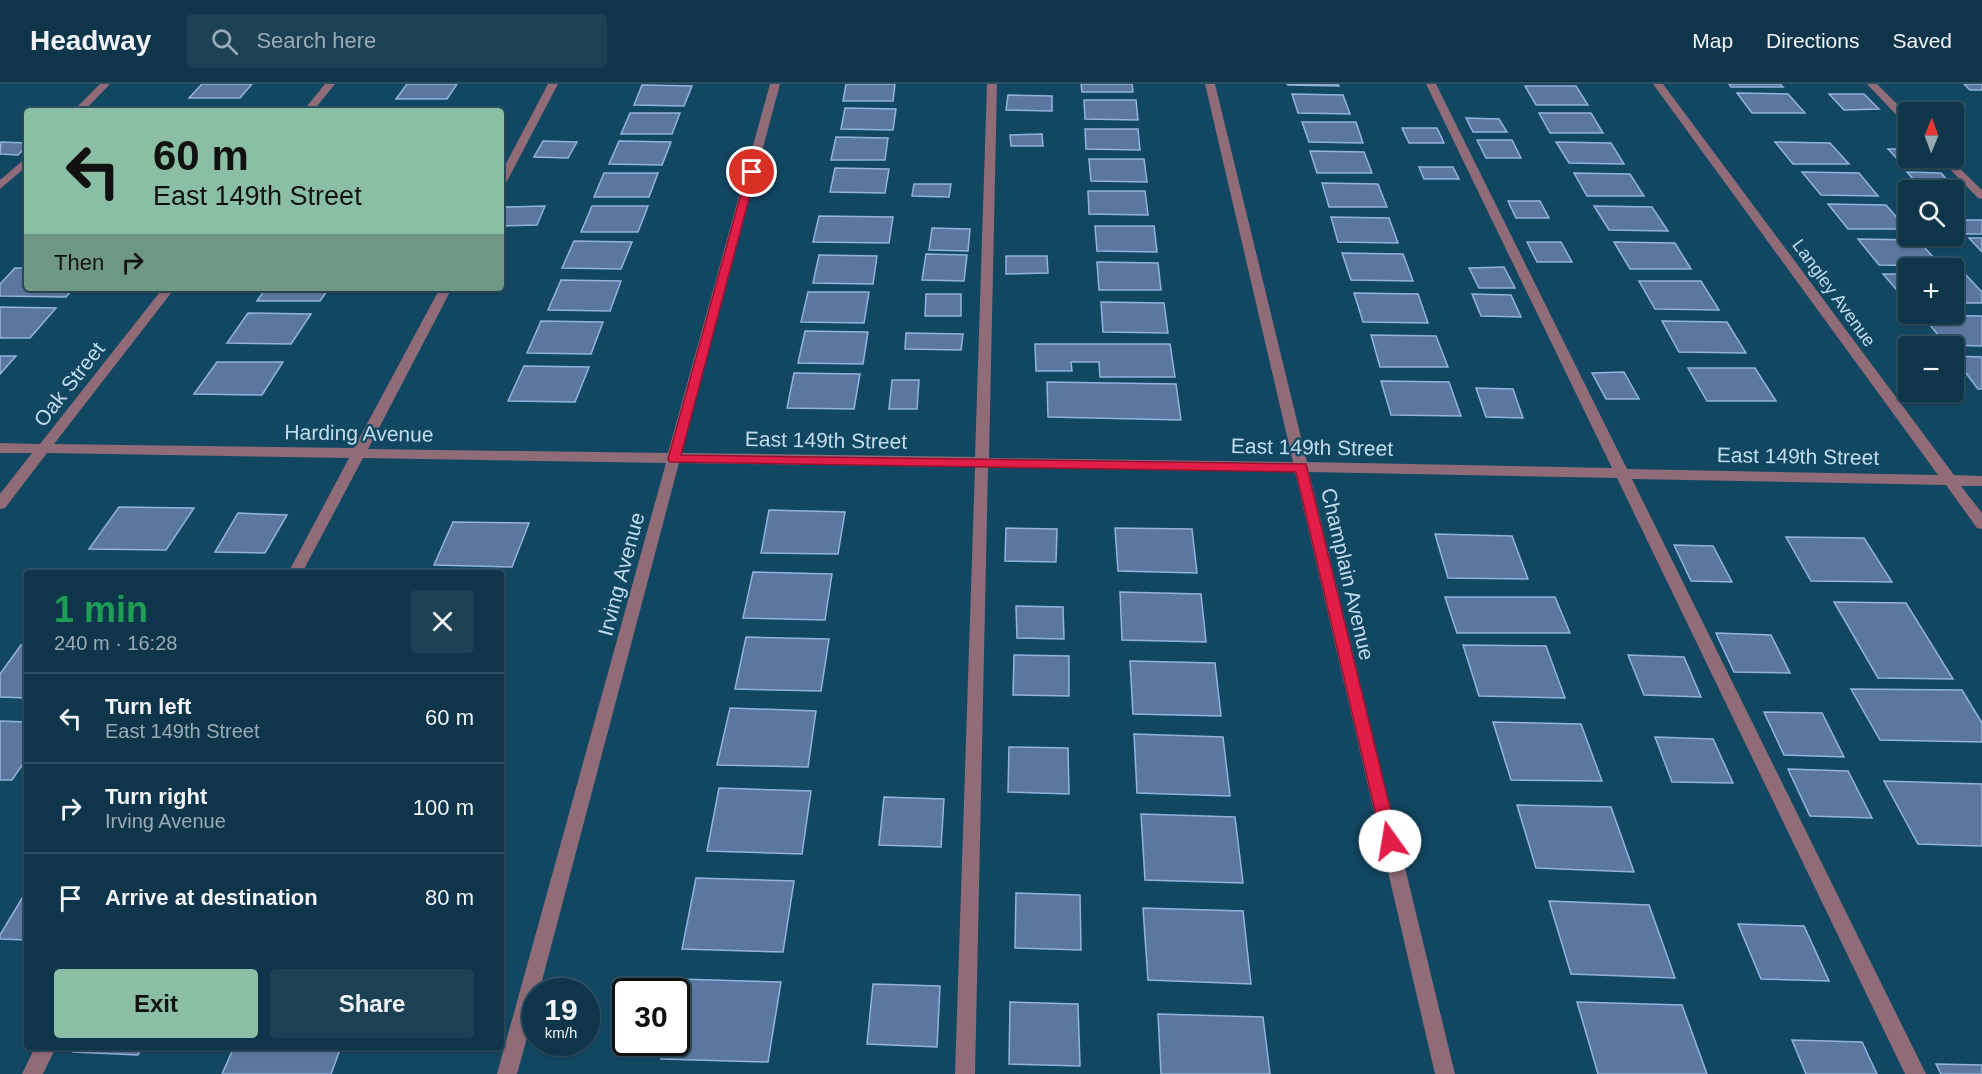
<!DOCTYPE html>
<meta charset="utf-8">
<style>
:root{--surface:#0e354a;--page:#1c4054;--text:#f1f3f6;--muted:#9babb5;--line:#2e5062;--accent:#8abfa5}
body{margin:0;font-family:Arial,sans-serif;background:var(--page);color:var(--text);height:100vh;display:flex;flex-direction:column;font-size:22px;white-space:nowrap}
*{box-sizing:border-box;margin:0}
p{font-size:20px;color:var(--muted)}
.icon{flex:none;width:33px;height:33px;fill:none;stroke:currentColor;stroke-width:2;stroke-linecap:round;stroke-linejoin:round}
.map{position:relative;flex:1;overflow:hidden}
.details{position:absolute;left:24px;top:486px;width:480px;height:480px;display:flex;flex-direction:column;background:var(--surface);border-radius:6px;box-shadow:0 2px 4px #0004,0 0 0 2px var(--line)}
.details>*{flex:none}
.hud{position:absolute;left:24px;top:24px;width:480px;height:183px;border-radius:6px;box-shadow:0 2px 4px #0004,0 0 0 2px var(--line);background:#8abfa5;color:#111;overflow:hidden}
.needle{width:39px;rotate:1deg}
.buttons{position:absolute;left:1898px;top:18px;display:grid;gap:12px}
.buttons a{display:grid;place-items:center;width:66px;height:66px;border-radius:6px;background:var(--surface);box-shadow:0 2px 4px #0004,0 0 0 2px var(--line);font-size:30px}
.speed{position:absolute;left:522px;top:894px;display:flex;gap:12px;font-size:30px;font-weight:700;text-align:center}
.speed>*{display:grid;place-content:center;width:78px;height:78px;border-radius:50%;background:var(--surface);box-shadow:0 2px 4px #0004,0 0 0 2px var(--line);line-height:1}
.speed small{font-size:15px;font-weight:400}
.speed .limit{border:3px solid #111;border-radius:9px;background:#fff;color:#111}
.pin{position:absolute;display:grid;place-items:center;width:51px;height:51px;color:#fff;margin:-26px;border:3px solid #fff;border-radius:50%;box-shadow:0 2px 6px #0007}
.me{position:absolute;width:66px;margin:-33px;rotate:347deg;stroke-linejoin:round;filter:drop-shadow(0 0 4px #0008)}
.turn{display:flex;align-items:center;gap:21px;height:126px;padding:0 30px;font-size:27px}
.turn .icon{width:78px;height:78px;stroke-width:2.5}
.turn b{display:block;font-size:42px;line-height:51px}
.then{display:flex;align-items:center;height:57px;padding:0 30px;background:#0003;gap:12px;font-size:22px}
.round{display:grid;place-items:center;flex:none;width:63px;height:63px;border-radius:6px;background:var(--page)}
.summary{display:flex;align-items:center;justify-content:space-between;height:102px;padding:0 30px}
h1{font-size:36px;font-weight:700;line-height:45px;color:#1e9e55}
.button{display:flex;gap:12px;margin-top:auto;padding:12px 30px}
.button a{flex:1;height:69px;border-radius:6px;background:var(--accent);color:#111;font-size:24px;font-weight:700;line-height:69px;text-align:center}
.button a+a{background:var(--page);color:var(--text)}
ul{padding:0;list-style:none}
li{display:flex;align-items:center;gap:18px;height:90px;padding:0 30px;border-top:2px solid var(--line)}
li div{flex:1}
li b{display:block;font-size:22px}
li em{font-style:normal}
header{display:flex;align-items:center;gap:36px;box-sizing:border-box;height:84px;padding:0 30px;background:var(--surface);border-bottom:2px solid var(--line)}
header strong{font-size:28px}
nav{display:flex;gap:33px;margin-inline-start:auto;font-size:21px}
.search{width:420px;height:54px;background:var(--page);display:flex;align-items:center;gap:15px;box-sizing:border-box;padding:0 21px;border-radius:6px;color:var(--muted);font-size:22px}
.map>svg:first-child{display:block}
.building{fill:#5a789f;stroke:#93b3de;stroke-width:1.5}
.lines{fill:none;stroke-linecap:round;stroke-linejoin:round}
.minor{fill:#906b78;fill-rule:evenodd}
.route{fill:#e11d48;stroke:#92132f;stroke-width:1.5}
.labels{text-anchor:middle;dominant-baseline:central;stroke-width:4.5;stroke-linejoin:round;paint-order:stroke}
.far-street-label{font-size:18px;fill:#c2dcec;stroke:#124762}
.street-label{font-size:21px;fill:#c2dcec;stroke:#124762}
</style>
<header>
<strong>Headway</strong>
<div class="search"><svg class="icon" aria-label="search" viewBox="0 0 24 24"><circle cx="10" cy="10" r="6"/><path d="M15 15l6 6"/></svg>Search here</div>
<nav><a>Map</a><a>Directions</a><a>Saved</a></nav>
</header>
<div class="map">
<svg width="1982" height="990" viewBox="0 0 1982 990">
<rect width="100%" height="100%" fill="#124762"/>
<!-- building -->
<path class="building" d="M202,0H252L240,14H189Z
M407,0H457L447,15H396Z
M846,0H895L893,17H843Z
M1081,0H1132L1133,8H1082Z
M1287,0H1338L1339,2L1288,1Z
M1729,0H1780L1783,3H1731Z
M1964,0H1982V6H1970Z
M642,1L692,2L684,22L634,21Z
M1525,2H1576L1588,21H1536Z
M1737,9L1788,10L1805,29H1752Z
M1292,10L1343,11L1350,30L1298,29Z
M1829,10H1864L1879,25L1844,26Z
M1008,11L1052,12V27L1006,26Z
M1084,16H1136L1138,36L1085,35Z
M388,23H440L438,27H385Z
M845,24L896,25L893,46L841,45Z
M630,29H680L672,50H621Z
M1539,29H1591L1603,49H1550Z
M1466,34L1499,35L1507,48H1473Z
M1302,38H1356L1363,59L1309,58Z
M1402,44H1437L1444,59H1409Z
M1085,45H1138L1140,66L1086,65Z
M1042,50L1043,62H1011L1010,51Z
M836,53L888,54L885,76H831Z
M1477,56H1512L1521,74H1486Z
M543,57L577,58L568,74L534,73Z
M619,57L671,58L662,81L609,80Z
M1,58L27,59V62L18,71L0,70Z
M1556,58L1611,59L1624,80L1569,79Z
M1775,58L1830,59L1849,80H1793Z
M1888,65H1908V74H1925L1932,81H1903Z
M1310,67L1364,68L1372,89H1317Z
M1089,75H1144L1147,98L1091,97Z
M1419,83H1453L1459,95H1424Z
M835,84L889,85L885,109L830,108Z
M1802,88L1859,89L1878,112L1821,111Z
M1907,88L1941,89L1955,105L1921,104Z
M604,89H658L649,113H594Z
M1574,89L1630,90L1644,112H1587Z
M1322,99L1378,100L1387,123H1329Z
M914,100H951L949,113L912,112Z
M1088,107H1145L1148,131L1089,130Z
M1508,117H1540L1549,134H1516Z
M1828,120L1886,121L1907,145H1848Z
M545,122L537,141L501,142V131L505,123Z
M592,122H648L638,148H581Z
M1594,122L1652,123L1668,147L1609,146Z
M819,132L893,133L889,159L813,158Z
M1331,133L1389,134L1398,159L1338,158Z
M1953,136H1982V150H1963Z
M1095,142H1154L1157,168L1097,167Z
M932,144L970,145L968,167L929,166Z
M1969,154H1982V168Z
M1858,155L1918,156L1941,182L1879,181Z
M574,157L632,158L621,185L562,184Z
M1527,158H1561L1572,178H1537Z
M1614,158L1675,159L1691,185H1630Z
M1342,169L1403,170L1413,197L1351,196Z
M926,170L967,171L964,197L922,196Z
M819,171L877,172L873,200L813,199Z
M1006,172H1047L1048,189L1006,190Z
M1097,178L1158,179L1161,206H1099Z
M1504,183L1515,204H1479L1469,184Z
M15,184H27V204H74L66,213L0,212V200Z
M1883,190H1908V219Z
M1953,191H1966L1982,208V219H1953Z
M561,196L621,197L610,227L548,226Z
M1639,197H1701L1719,226L1655,225Z
M266,204H329L320,217H257Z
M808,208H869L864,239L801,238Z
M1354,209L1418,210L1428,239L1363,238Z
M926,210H961V232H925Z
M1472,210L1511,211L1521,233L1481,232Z
M1101,218L1164,219L1168,249L1103,248Z
M0,223L56,224L30,254H0Z
M248,229L311,230L291,260L227,259Z
M1922,231L1982,232V262L1946,261Z
M541,237L603,238L591,270L527,269Z
M1662,237L1727,238L1746,269L1679,268Z
M805,247L868,248L863,280L798,279Z
M906,249L963,250L961,266L905,265Z
M1371,251L1436,252L1448,283H1380Z
M1035,260H1170L1175,293H1100L1099,278H1071L1072,287H1036Z
M0,272H16L0,290Z
M1953,272L1982,273V305H1978Z
M217,278H283L262,311L194,310Z
M524,282L589,283L575,318L508,317Z
M1688,284H1755L1776,317H1707Z
M1624,288L1639,315H1606L1592,289Z
M794,289L860,290L854,325L787,324Z
M892,296H919L917,325H889Z
M1381,297L1449,298L1461,332L1391,331Z
M1047,298L1176,300L1181,336L1048,333Z
M1476,304L1513,305L1523,334L1486,333Z
M119,423L194,424L166,466L89,465Z
M769,426L845,428L838,470L761,469Z
M238,429L287,431L265,469L215,468Z
M453,438L529,439L512,483L434,481Z
M1006,444L1057,445L1056,478L1005,477Z
M1115,444L1192,445L1197,489L1118,487Z
M1435,450L1512,452L1528,495L1448,494Z
M1786,453L1864,454L1892,498L1811,497Z
M1674,461L1713,462L1732,498L1691,497Z
M219,486L267,487L217,489Z
M753,488L832,490L825,536L743,534Z
M1120,508L1201,510L1206,558L1122,556Z
M1445,513H1555L1570,549H1457Z
M1834,518L1906,519L1953,595L1878,594Z
M1016,522L1063,523L1064,555L1017,554Z
M1716,549L1771,551L1790,589L1734,588Z
M746,553L829,555L821,607L735,605Z
M21,561H27V614L0,613V590Z
M1463,561L1546,562L1565,614L1479,612Z
M1014,571L1069,572V612L1013,611Z
M1628,571L1684,573L1701,613L1644,611Z
M1130,577L1215,579L1221,632L1133,630Z
M1851,605L1962,606L1982,639V658L1880,656Z
M730,624L816,627L808,683L717,681Z
M1764,628L1822,629L1844,673L1784,671Z
M0,637L27,638V674L12,696H0Z
M1493,638L1581,640L1602,697L1511,696Z
M1134,650L1223,653L1230,712L1137,709Z
M1655,653L1713,655L1733,699L1672,698Z
M1009,663L1068,664L1069,710L1008,708Z
M1788,685L1848,687L1872,734L1810,732Z
M1884,697L1982,700V762L1918,760Z
M719,704L811,707L802,770L707,767Z
M884,713L944,715L941,763L879,761Z
M1517,721L1611,723L1634,788L1536,784Z
M1141,730L1235,733L1243,799L1145,796Z
M696,794L794,797L783,868L682,865Z
M27,806V856L0,855V851Z
M1016,809L1080,811L1081,866L1015,864Z
M1549,817L1649,821L1675,894L1571,890Z
M1143,824L1243,827L1251,900L1148,896Z
M1738,840L1804,842L1829,897L1761,895Z
M678,895L781,898L768,978L661,975L665,958H676L675,908Z
M873,900L940,902L937,963L867,960Z
M1010,918L1078,920L1080,982L1009,980Z
M1577,918L1682,921L1707,990H1598Z
M1158,930L1263,933L1270,990H1161Z
M1792,956L1862,958L1877,990H1806Z
M76,963H142L138,971L73,968Z
M234,963H341L331,990H222Z
M1936,980L1982,981V990H1941Z"/>
<g class="lines">
<!-- minor -->
<path class="minor" d="M100,0H110L84,27H73Z
M325,0H335L313,27H303Z
M548,0H558L506,99L501,102V89Z
M770,0H780L682,369L975,373L987,0H997L989,374L1293,378L1205,0H1215L1307,378L1612,384L1426,0H1436L1627,385L1938,391L1653,0H1663L1954,391L1982,392V402H1961L1982,429V445L1977,444L1946,401L1632,395L1926,990H1905L1617,394L1309,388L1455,990H1435L1295,388L988,383L975,990H955L975,383L679,379L539,908H536V921L517,990H497L666,379L363,374L302,489H288L349,374L47,369L5,424L0,425V410L32,369H0V359L40,360L163,204H175L54,360L354,364L440,204H452L368,365L668,369Z
M1867,0H1877L1908,31V40L1904,39Z
M27,73V82L0,105V96Z
M1939,74H1949L1982,106V115L1978,114Z
M35,963H56L43,990H22Z"/>
</g>
<!-- route -->
<path class="route" d="M752,85L756,88L681,371L1306,380L1398,757L1396,762L1390,764L1384,762L1382,757L1296,388L670,378L668,375L747,88Z"/>
<g class="labels">
<!-- far-street labels -->
<g class="far-street-label">
<text transform="translate(1834 209) rotate(54)">Langley Avenue</text>
</g>
<!-- street labels -->
<g class="street-label">
<text transform="translate(69 300) rotate(-52)">Oak Street</text>
<text transform="translate(359 349) rotate(1)">Harding Avenue</text>
<text transform="translate(826 356) rotate(1)">East 149th Street</text>
<text transform="translate(1312 363) rotate(1)">East 149th Street</text>
<text transform="translate(1798 372) rotate(1)">East 149th Street</text>
<text transform="translate(621 490) rotate(-75)">Irving Avenue</text>
<text transform="translate(1348 490) rotate(77)">Champlain Avenue</text>
</g>
</g>
</svg>
<div class="buttons">
<a><svg class="needle" viewBox="-14 -14 28 28"><path d="M0-13l5 13h-10z" fill="#e53935"/><path d="M0 13l5-13h-10z" fill="#9babb5"/></svg></a>
<a><svg class="icon" aria-label="search" viewBox="0 0 24 24"><circle cx="10" cy="10" r="6"/><path d="M15 15l6 6"/></svg></a>
<a>+</a>
<a>−</a>
</div>
<div class="speed"><div>19<small>km/h</small></div><div class="limit">30</div></div>
<div class="pin" style="left:752px;top:88px;background:#d93025"><svg class="icon" aria-label="arrive" viewBox="0 0 24 24"><path d="M6 21V4h12l-3 4 3 4H6"/></svg></div>
<svg class="me" style="left:1390px;top:757px" viewBox="-20 -20 40 40"><circle r="19" fill="#fff"/><path d="M0-13L10 11 0 6-10 11z" fill="#e11d48"/></svg>
<div class="hud">
<div class="turn"><svg class="icon" aria-label="left" viewBox="0 0 24 24"><path d="M17 20v-9H6M10 6l-5 5 5 5"/></svg><div><b>60 m</b>East 149th Street</div></div>
<div class="then">Then<svg class="icon" aria-label="right" viewBox="0 0 24 24"><path d="M7 20v-9h11M14 6l5 5-5 5"/></svg></div>
</div>
<section class="details">
<div class="summary"><div><h1>1 min</h1><p>240 m · 16:28</p></div><a class="round"><svg class="icon" aria-label="close" viewBox="0 0 24 24"><path d="M6 6l12 12M18 6L6 18"/></svg></a></div>
<ul>
<li><svg class="icon" aria-label="left" viewBox="0 0 24 24"><path d="M17 20v-9H6M10 6l-5 5 5 5"/></svg><div><b>Turn left</b><p>East 149th Street</p></div><em>60 m</em></li>
<li><svg class="icon" aria-label="right" viewBox="0 0 24 24"><path d="M7 20v-9h11M14 6l5 5-5 5"/></svg><div><b>Turn right</b><p>Irving Avenue</p></div><em>100 m</em></li>
<li><svg class="icon" aria-label="arrive" viewBox="0 0 24 24"><path d="M6 21V4h12l-3 4 3 4H6"/></svg><div><b>Arrive at destination</b></div><em>80 m</em></li>
</ul>
<div class="button"><a>Exit</a><a>Share</a></div>
</section>
</div>
